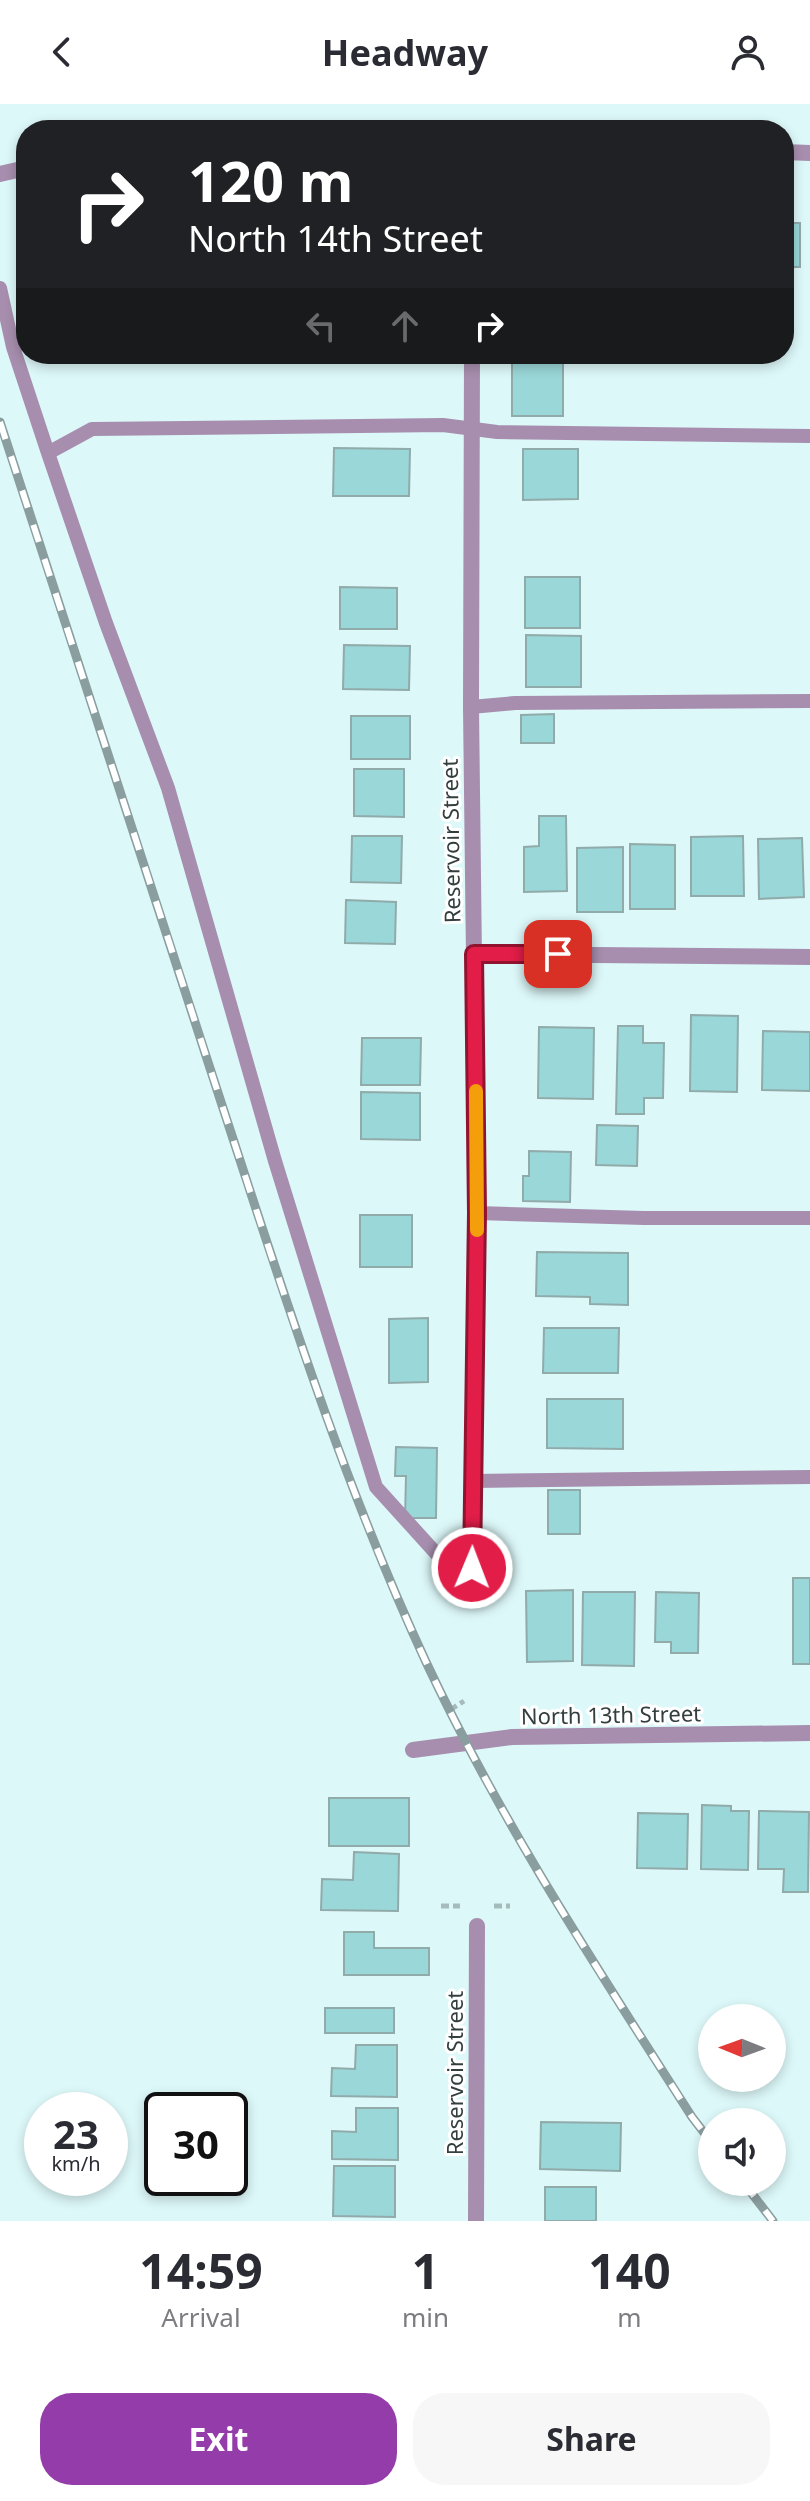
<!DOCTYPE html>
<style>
:root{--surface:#fff;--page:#f7f7f7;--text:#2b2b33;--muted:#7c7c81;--accent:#943daa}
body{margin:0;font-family:"Noto Sans",sans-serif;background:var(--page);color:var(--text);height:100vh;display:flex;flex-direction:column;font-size:30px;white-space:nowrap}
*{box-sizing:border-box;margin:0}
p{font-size:26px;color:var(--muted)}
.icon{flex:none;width:44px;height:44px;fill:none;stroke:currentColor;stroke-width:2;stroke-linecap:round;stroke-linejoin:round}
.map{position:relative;height:2117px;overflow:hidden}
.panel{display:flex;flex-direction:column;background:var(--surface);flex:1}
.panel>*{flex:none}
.banner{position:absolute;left:16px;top:16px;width:778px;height:244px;border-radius:32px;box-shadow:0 4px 12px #0003;background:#202124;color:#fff;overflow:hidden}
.needle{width:52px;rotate:271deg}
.buttons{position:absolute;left:698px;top:1900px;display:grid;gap:16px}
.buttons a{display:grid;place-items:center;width:88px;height:88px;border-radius:50%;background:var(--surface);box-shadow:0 4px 12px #0003;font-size:40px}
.speed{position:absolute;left:24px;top:1988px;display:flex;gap:16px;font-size:40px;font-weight:700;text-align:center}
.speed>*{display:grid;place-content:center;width:104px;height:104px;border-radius:50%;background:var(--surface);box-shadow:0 4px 12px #0003;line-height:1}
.speed small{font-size:20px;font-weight:400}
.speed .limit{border:4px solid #111;border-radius:12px;background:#fff;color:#111}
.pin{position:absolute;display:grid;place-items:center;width:68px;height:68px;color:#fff;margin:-34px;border-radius:16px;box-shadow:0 4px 12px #0006}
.me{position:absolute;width:88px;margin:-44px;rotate:1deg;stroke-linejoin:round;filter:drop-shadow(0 0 6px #0008)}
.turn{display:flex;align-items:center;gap:28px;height:168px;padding:0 40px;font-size:36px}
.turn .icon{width:104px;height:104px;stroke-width:2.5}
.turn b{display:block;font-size:56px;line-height:68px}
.lanes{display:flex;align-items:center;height:76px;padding:0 40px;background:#0003;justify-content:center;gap:40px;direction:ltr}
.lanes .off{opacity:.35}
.eta{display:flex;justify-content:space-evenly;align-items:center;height:136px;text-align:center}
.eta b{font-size:48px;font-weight:700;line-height:56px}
.cta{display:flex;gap:16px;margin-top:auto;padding:16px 40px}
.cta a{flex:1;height:92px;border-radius:32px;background:var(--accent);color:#fff;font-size:32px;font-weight:700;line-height:92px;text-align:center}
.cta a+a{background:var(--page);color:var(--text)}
header{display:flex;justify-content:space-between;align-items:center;height:104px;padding:0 40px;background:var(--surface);font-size:36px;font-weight:700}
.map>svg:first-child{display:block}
.building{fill:#9ad7d8;stroke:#91aaaa;stroke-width:2}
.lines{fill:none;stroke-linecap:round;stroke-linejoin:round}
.path{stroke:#a6bcbc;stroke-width:5;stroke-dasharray:8 4;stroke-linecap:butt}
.service{stroke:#a78eae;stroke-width:14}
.minor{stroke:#a78eae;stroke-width:16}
.rail-casing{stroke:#8b9e9f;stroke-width:9}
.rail{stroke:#fff;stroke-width:6;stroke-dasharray:18;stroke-linecap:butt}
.route-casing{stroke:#92132f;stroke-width:20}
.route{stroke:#e11d48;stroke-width:14}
.slow{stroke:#f59e0b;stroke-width:14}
.labels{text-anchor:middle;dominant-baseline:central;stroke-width:6;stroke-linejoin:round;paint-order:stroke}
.street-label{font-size:22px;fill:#333e3e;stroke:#fff}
</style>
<header><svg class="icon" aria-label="back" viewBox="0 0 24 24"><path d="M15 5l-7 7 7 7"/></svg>Headway<svg class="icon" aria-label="person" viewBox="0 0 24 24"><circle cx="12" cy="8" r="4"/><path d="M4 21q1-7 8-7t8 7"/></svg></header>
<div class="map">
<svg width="810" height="2117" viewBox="0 0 810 2117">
<rect width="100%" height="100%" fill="#ddf8f9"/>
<!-- building -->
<path class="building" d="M784,119H800V163H784Z
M512,250H563V312H512Z
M334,344L410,345L409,392H333Z
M523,345H578V395L523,396Z
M525,473H580V524H525Z
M340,483L397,484V525H340Z
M526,531L581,532V583H526Z
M344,541L410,542L409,586L343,585Z
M554,610V639H521V611Z
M351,612H410V655H351Z
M354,665H404V713L354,712Z
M539,712H566L567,787L524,788V743L539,742Z
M352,732H402L401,779L351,778Z
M743,732L744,792H691V733Z
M802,734L804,793L759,795L758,735Z
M630,740L675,741V805H630Z
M623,743V808H577V744Z
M346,796L396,798L395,840L345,839Z
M691,911L738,912L737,988L690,987Z
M618,922H643V939H664L663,994H644V1010H616Z
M539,923L594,924L593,995L538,994Z
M763,927L810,928V987L762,986Z
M362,934H421L420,981H361Z
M361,988L420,989V1036L361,1035Z
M597,1021L638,1022L637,1062L596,1061Z
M529,1047L571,1048L570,1098L523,1097V1072H529Z
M360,1111H412V1163H360Z
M537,1148L628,1149V1201L590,1200V1193L536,1192Z
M428,1214V1278L389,1279V1215Z
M544,1224H619L618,1269H543Z
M547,1295H623V1345L547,1344Z
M396,1343L437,1344L436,1414H405L406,1372H395Z
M548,1386H580V1430H548Z
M793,1474H810V1560H793Z
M573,1486V1557L527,1558L526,1487Z
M583,1488H635L634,1562L582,1561Z
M656,1488L699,1489L698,1549H671V1538H655Z
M329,1694H409V1742H329Z
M702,1701L731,1702V1707H749L748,1766L701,1765Z
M759,1707L809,1708L808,1788H783L784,1765H758Z
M638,1709L688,1710L687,1765L637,1764Z
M354,1748L399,1750L398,1807L321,1806L322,1775L353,1776Z
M344,1828H374V1844H429V1871H344Z
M325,1904H394V1929H325Z
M356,1941H397V1993L331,1992L332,1964L355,1965Z
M356,2004H398V2056L332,2055V2027L356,2028Z
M541,2018L621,2019L620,2067L540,2065Z
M334,2062H395V2113L333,2112Z
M545,2083H596V2117H545Z"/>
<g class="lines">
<!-- path -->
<path class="path" d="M450,1606L464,1597
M441,1802H460
M494,1802H510"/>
<!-- service -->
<path class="service" d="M0,184L13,243L48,349L106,519L168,684L275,1057L376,1383L443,1457L472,1464
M48,349L92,325L443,321L497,328L810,332
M471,603L515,599L810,597
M477,1109L644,1114H810
M473,1377L810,1373"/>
<!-- minor -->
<path class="minor" d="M784,48L810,49
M0,70L26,64
M472,250L471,603L477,1109L472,1464
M474,850L810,853
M413,1646L512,1633L810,1629
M476,2117L477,1822"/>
<!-- rail casing -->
<g class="rail-casing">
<path id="rail" d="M0,318C73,544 147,769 220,995C282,1184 342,1377 426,1558C501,1718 597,1864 692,2013L712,2039
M743,2078L773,2117"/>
</g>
<!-- rail -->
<use href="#rail" class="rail"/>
</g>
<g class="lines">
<!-- route casing -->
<g class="route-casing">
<path id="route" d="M472,1464L477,1109L474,850H558"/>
</g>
<!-- route -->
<use href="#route" class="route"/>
<!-- slow -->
<path class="slow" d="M476,987L477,1126"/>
</g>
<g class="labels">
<!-- street labels -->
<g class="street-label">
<text transform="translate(450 737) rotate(-91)">Reservoir Street</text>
<text transform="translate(611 1610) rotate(-1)">North 13th Street</text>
<text transform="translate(454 1969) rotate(-90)">Reservoir Street</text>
</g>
</g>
</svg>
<div class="buttons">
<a><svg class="needle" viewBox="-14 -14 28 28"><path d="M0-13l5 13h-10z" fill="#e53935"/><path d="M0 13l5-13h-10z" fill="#7c7c81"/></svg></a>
<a><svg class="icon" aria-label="sound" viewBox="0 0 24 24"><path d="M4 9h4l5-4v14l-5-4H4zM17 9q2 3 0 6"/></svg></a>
</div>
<div class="speed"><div>23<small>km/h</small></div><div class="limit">30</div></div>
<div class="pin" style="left:558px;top:850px;background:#d93025"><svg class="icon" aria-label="arrive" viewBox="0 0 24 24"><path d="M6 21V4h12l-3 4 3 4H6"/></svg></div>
<svg class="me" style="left:472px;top:1464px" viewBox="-20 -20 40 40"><circle r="17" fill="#e11d48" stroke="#fff" stroke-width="3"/><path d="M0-11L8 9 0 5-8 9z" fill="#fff"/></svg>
<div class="banner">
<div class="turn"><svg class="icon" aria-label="right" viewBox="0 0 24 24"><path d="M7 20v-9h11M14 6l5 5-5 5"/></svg><div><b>120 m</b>North 14th Street</div></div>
<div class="lanes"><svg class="icon off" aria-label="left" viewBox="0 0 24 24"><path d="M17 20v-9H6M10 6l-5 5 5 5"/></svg><svg class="icon off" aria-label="ahead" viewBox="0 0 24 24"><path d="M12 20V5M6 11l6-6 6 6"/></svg><svg class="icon" aria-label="right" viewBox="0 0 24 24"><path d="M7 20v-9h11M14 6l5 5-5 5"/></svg></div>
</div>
</div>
<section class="panel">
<div class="eta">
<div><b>14:59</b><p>Arrival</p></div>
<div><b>1</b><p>min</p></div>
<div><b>140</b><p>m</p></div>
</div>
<div class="cta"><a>Exit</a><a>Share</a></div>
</section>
